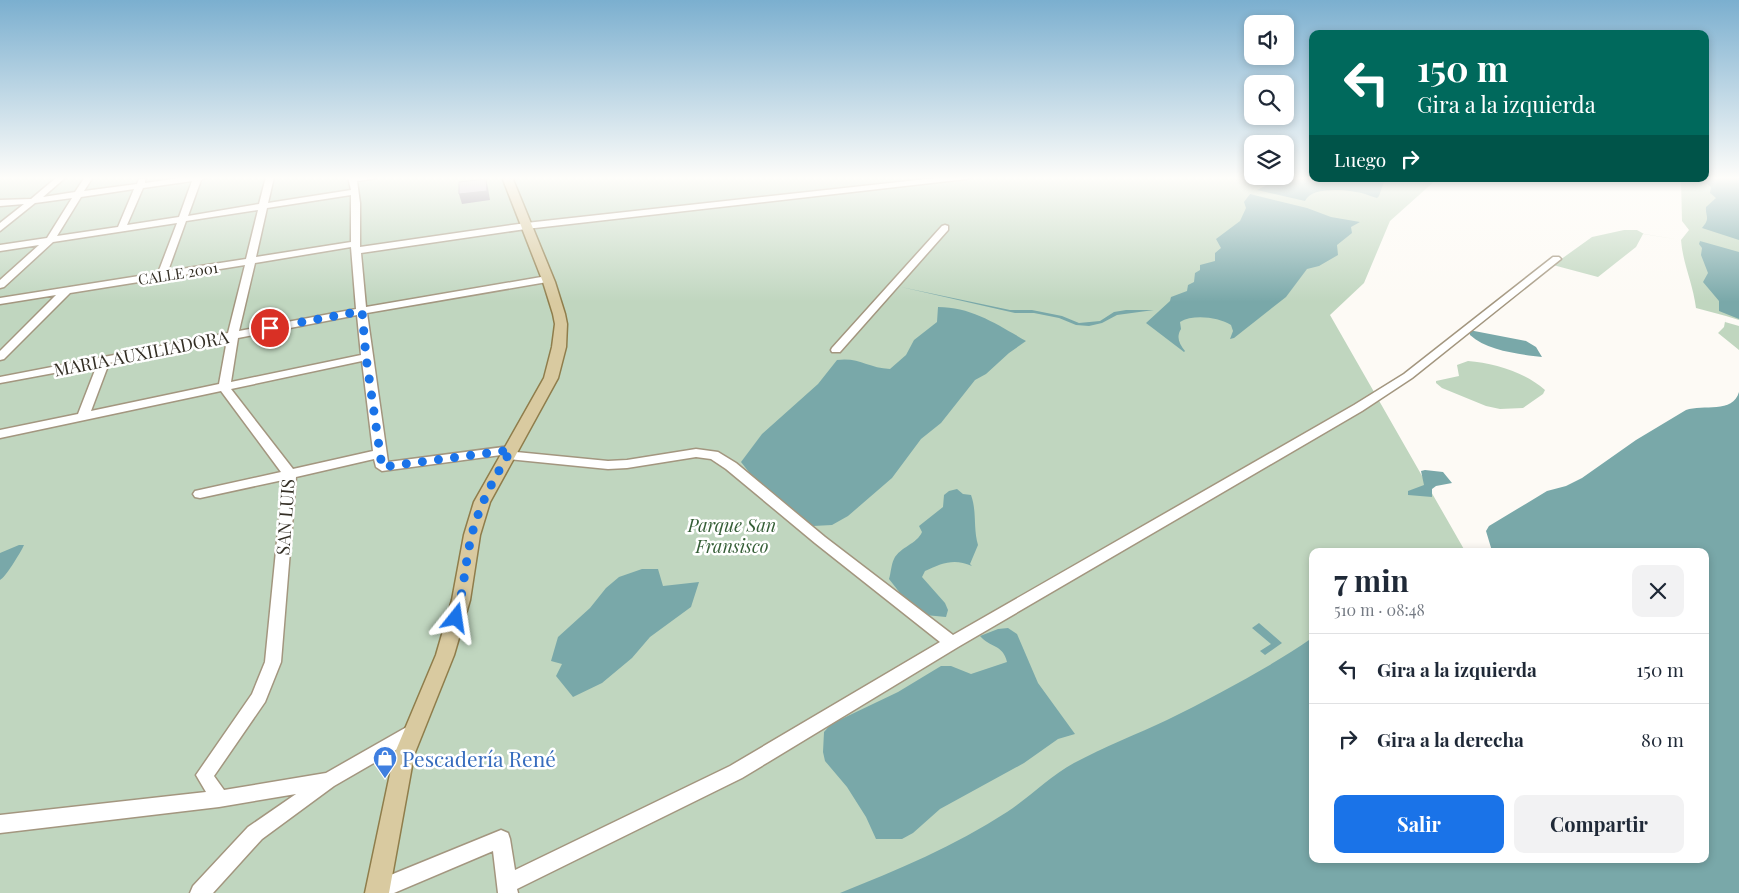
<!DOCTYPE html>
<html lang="es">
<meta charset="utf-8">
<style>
:root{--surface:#fff;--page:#f2f2f3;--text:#1f2937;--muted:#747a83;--line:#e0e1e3;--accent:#1a73e8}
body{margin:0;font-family:"Playfair Display",serif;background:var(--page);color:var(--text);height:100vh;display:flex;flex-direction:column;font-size:19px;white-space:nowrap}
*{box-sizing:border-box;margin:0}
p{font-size:16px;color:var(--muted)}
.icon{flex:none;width:28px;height:28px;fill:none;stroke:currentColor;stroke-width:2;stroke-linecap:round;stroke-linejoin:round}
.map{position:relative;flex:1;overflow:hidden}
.drawer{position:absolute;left:1309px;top:548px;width:400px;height:315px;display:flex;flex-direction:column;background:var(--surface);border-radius:10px;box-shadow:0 2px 8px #0003}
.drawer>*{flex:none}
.hud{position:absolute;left:1309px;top:30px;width:400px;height:152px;border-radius:10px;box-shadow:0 2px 8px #0003;background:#00695c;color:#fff;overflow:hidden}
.fabs{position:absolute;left:1244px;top:15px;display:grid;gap:10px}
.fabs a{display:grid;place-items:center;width:50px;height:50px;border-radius:10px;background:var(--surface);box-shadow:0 2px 8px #0003;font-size:25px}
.pin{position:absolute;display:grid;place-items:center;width:42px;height:42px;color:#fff;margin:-21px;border:2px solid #fff;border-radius:50%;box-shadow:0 1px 5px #0007}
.me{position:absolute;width:55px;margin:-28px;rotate:15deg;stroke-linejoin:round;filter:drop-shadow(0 0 4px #0008)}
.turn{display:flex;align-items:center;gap:18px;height:105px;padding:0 25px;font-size:22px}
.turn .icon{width:65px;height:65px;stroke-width:2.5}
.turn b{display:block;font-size:35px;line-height:42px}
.then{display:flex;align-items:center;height:48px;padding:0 25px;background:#0003;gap:10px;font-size:19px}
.round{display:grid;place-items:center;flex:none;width:52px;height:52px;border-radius:10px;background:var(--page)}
.headline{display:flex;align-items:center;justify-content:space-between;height:85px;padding:0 25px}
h1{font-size:30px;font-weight:700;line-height:38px}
.action{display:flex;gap:10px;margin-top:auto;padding:10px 25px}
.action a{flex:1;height:58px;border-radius:10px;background:var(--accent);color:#fff;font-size:20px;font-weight:700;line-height:58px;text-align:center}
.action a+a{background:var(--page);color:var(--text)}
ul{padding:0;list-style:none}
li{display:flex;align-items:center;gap:15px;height:70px;padding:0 25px;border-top:1px solid var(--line)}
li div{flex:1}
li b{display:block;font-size:19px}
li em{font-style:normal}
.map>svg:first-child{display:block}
.green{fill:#c0d6bf}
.water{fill:#79a8a9}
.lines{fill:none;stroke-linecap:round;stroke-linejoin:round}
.minor-casing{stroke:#a3967f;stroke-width:3}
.major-casing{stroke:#8f7d4b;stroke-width:3}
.minor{fill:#fff;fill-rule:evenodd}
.major{fill:#d9caa0;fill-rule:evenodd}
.shaded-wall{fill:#847f90}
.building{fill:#bdb5ce;stroke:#847f90}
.route{stroke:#1a73e8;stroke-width:9;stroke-dasharray:0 16.2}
.labels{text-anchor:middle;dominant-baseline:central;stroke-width:5;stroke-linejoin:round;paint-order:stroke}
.far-street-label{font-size:15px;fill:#342f25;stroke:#fff}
.street-label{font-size:18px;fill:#342f25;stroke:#fff}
.park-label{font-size:18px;font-style:italic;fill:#355e36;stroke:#fff}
.near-shop-label{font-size:21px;fill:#366cbe;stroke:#fff;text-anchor:start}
</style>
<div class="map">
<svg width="1739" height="893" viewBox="0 0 1739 893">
<rect width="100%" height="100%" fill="#fdfaf5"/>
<!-- green -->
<path class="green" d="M0,177H1312V179H1437L1390,221L1364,283L1330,315L1465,551H1312V859L1271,893H0Z
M1705,177H1739V320L1726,316L1725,322L1739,326V350L1718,333L1724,327L1726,316L1696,308C1693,283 1683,265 1681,240L1643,234L1636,247L1598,277L1553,265L1592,237L1624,230H1637L1644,234L1681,240L1689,230L1682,221L1681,179H1705Z
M1468,361C1494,363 1525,372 1545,390L1543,394L1523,408L1500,409L1486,406L1442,388L1436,383V381L1459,376L1457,365Z"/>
<!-- water -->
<path class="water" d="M1276,177H1312V179H1385L1379,196L1377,198C1372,197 1369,195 1365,194C1351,190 1312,185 1305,201L1257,190L1267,185Z
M1707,177H1739V240L1702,228C1711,218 1705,216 1706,207L1716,198L1710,193L1711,187L1706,183Z
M1250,194L1307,208L1331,217L1360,222L1351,227L1352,233L1337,245L1338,255L1319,266L1307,269L1286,297L1234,338L1230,339L1233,331L1231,325C1218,317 1193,314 1180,322L1181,329C1176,337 1179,344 1185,351L1184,352L1146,323L1170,301L1171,297L1187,291L1188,285L1194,282L1195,273L1200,270V265L1215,261V253L1221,248L1216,239L1240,221L1246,208L1244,202Z
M1700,241L1739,252V319L1719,311V301L1703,282L1708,273L1701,255L1702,248L1699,244Z
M901,287L1010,310H1032L1062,316L1079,323L1100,321L1114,312L1126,310H1154L1117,315L1102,323L1089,326L1076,325L1059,318L1034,313H1015Z
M938,307C972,307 998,325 1026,341L1009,353L986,374L975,380L941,423L921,439L892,478L848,516L832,525L813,526L796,519L756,481L741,462L762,434L818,384L837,360C859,357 868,368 890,369L906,355L914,340L937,322Z
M1469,330L1526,341L1536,347L1542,357C1519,354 1487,351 1470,335Z
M1739,392V893H840C897,870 955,846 1007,812C1030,797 1050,776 1074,763C1104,747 1137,734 1167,720C1217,695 1267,669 1312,638V859H1705V551H1492L1486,531L1489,526L1547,491L1566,486L1582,478L1636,440L1686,410C1703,404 1733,414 1739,392Z
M1425,470L1443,472L1452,483L1436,486L1432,489V497L1408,495V491L1424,485L1421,471Z
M957,489L963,494L971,495C977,511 973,528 978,545L970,564L972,566C954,558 942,563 925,571L922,577L945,603L948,610L946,617L925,615L904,598L889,579C891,573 891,565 894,559C900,547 917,544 922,532L919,526L943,507L944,495L949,491Z
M19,545H24C21,552 5,578 0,580V553Z
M642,569H658L663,586L699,582L691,607L650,637L632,658L602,683L573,697L556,676L562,664L551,661L558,637L590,608L606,588L619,577Z
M1259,623L1282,643L1265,655L1260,651L1271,644L1252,628Z
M1008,628L1017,634L1038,683L1075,734L1058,739L1024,763L940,809L913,833L902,839H876L866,817L847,787L825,761L823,752L824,732L831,724L898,692L941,666H951L971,674L1007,662C1003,644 990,648 980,636L998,629Z"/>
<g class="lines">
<!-- minor casing -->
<g class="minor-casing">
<path id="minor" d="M57,177H66L43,197L75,192L85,177H93L84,191L137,184L139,179H145V183L186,177H206L201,180L188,216L259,204L266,177H274L268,203L351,190L348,177H376L372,179L357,181L360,203V247L526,223L945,177H970L966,179L526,229L361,253L366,307L547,276L552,279L547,282L367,313L388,462L511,446L515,447L516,452L608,461L627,460L696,449L718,452L736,463L825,537L953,635L1354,405L1404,374L1553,257H1559L1561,259L1412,378L1362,411L958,647L742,778L517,889L518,893H498L493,851L394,893H369L368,890L371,883L501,830L508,833L510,839L515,870L730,766L940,642L815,543L726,469L711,459L696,457L627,468L608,469L507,459L501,455L382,471L376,467L374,459L296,477L281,662L265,702L214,776L224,790L326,773L405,728L411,726L417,728L420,733L417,738L334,786L262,839L213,893H190L193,886L248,827L296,794L219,807L0,833V815L206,792L196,775L252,694L265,662L283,480L200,498L195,497L193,494L195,491L281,472L221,391L0,438V430L78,414L97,365L0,383V377L228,333L245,265L70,293L4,359L0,360V351L56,295L0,304V298L158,273L177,223L53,242L4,287L0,288V280L39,245L0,251V245L47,238L72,198L35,203L0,231V223L24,204L0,206V200L31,199ZM192,181L179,217L127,225L143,188ZM134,189L118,227L57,236L81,197ZM351,195V242L256,257L267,208ZM258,210L246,259L168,271L186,221ZM351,247L356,309L239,331L255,263ZM357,315L361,355L231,382L238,338ZM227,340L219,384L91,411L109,363ZM362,361L373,451L293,469L231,389Z
M945,225L948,226V230L840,352H832L831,350L832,348L942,226Z"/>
</g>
<!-- major casing -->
<g class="major-casing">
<path id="major" d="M502,177H512L555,282L565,314L567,324L566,347L558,378L490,502L480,535L470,600L454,655L414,755L389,893H365L394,755L436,655L452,600L464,535L474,502L544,378L552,347L555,324L553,314L543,282Z"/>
</g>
<!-- minor -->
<use href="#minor" class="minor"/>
<!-- major -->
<use href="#major" class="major"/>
</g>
<!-- shaded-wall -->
<path class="shaded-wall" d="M486,179L488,188L490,200L462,204L459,194Z"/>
<!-- building -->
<path class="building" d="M486,179L487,191L459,194V182Z"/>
<!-- sky -->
<linearGradient id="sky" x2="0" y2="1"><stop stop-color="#7bafcf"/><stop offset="0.59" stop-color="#fefdfa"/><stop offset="1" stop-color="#fefdfa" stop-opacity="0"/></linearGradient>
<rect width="1739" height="302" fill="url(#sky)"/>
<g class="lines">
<!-- route -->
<path class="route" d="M270,328L362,311L366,357L382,467L511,450C495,477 480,503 472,534C465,562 464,591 456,618"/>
</g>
<!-- icons -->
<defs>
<g id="shop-pin" transform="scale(1.25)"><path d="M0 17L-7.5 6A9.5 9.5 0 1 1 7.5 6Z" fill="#3f7fe0" stroke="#fff"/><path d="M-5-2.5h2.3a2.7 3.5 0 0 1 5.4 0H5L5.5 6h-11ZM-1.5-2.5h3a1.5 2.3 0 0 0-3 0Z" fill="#fff"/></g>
</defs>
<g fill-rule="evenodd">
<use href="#shop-pin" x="385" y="758"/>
</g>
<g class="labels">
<!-- far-street labels -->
<g class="far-street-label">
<text transform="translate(178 273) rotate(-9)">CALLE 2001</text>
</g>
<!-- street labels -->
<g class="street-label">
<text transform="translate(141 353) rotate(-11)">MARIA AUXILIADORA</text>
<text transform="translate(285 517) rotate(-86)">SAN LUIS</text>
</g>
<!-- park labels -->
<g class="park-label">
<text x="732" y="525">Parque San<tspan x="732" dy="21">Fransisco</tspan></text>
</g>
<!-- near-shop labels -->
<g class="near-shop-label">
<text x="402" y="758">Pescadería René</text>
</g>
</g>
</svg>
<div class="fabs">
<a><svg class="icon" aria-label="sound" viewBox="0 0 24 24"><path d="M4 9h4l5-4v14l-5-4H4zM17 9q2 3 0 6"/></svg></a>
<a><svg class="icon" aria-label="search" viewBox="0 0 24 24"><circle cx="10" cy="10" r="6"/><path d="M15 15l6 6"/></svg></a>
<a><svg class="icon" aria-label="layers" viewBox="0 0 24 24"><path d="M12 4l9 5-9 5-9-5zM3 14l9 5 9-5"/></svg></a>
</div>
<div class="pin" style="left:270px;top:328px;background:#d93025"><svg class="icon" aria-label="arrive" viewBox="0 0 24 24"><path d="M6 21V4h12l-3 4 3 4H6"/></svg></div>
<svg class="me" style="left:456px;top:618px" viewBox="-20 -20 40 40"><path d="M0-17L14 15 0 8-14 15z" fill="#1a73e8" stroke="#fff" stroke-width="4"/></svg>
<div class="hud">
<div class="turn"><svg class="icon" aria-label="left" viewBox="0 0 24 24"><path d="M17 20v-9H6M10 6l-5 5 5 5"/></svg><div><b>150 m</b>Gira a la izquierda</div></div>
<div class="then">Luego<svg class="icon" aria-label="right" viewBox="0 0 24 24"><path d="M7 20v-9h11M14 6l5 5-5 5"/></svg></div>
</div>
<section class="drawer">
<div class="headline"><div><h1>7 min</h1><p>510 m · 08:48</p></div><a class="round"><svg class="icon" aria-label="close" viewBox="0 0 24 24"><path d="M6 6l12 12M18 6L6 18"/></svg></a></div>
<ul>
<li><svg class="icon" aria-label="left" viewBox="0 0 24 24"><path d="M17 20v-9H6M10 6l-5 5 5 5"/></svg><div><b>Gira a la izquierda</b></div><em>150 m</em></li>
<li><svg class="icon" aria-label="right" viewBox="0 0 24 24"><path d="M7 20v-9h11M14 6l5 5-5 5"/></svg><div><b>Gira a la derecha</b></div><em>80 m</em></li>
</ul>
<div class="action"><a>Salir</a><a>Compartir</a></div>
</section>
</div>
